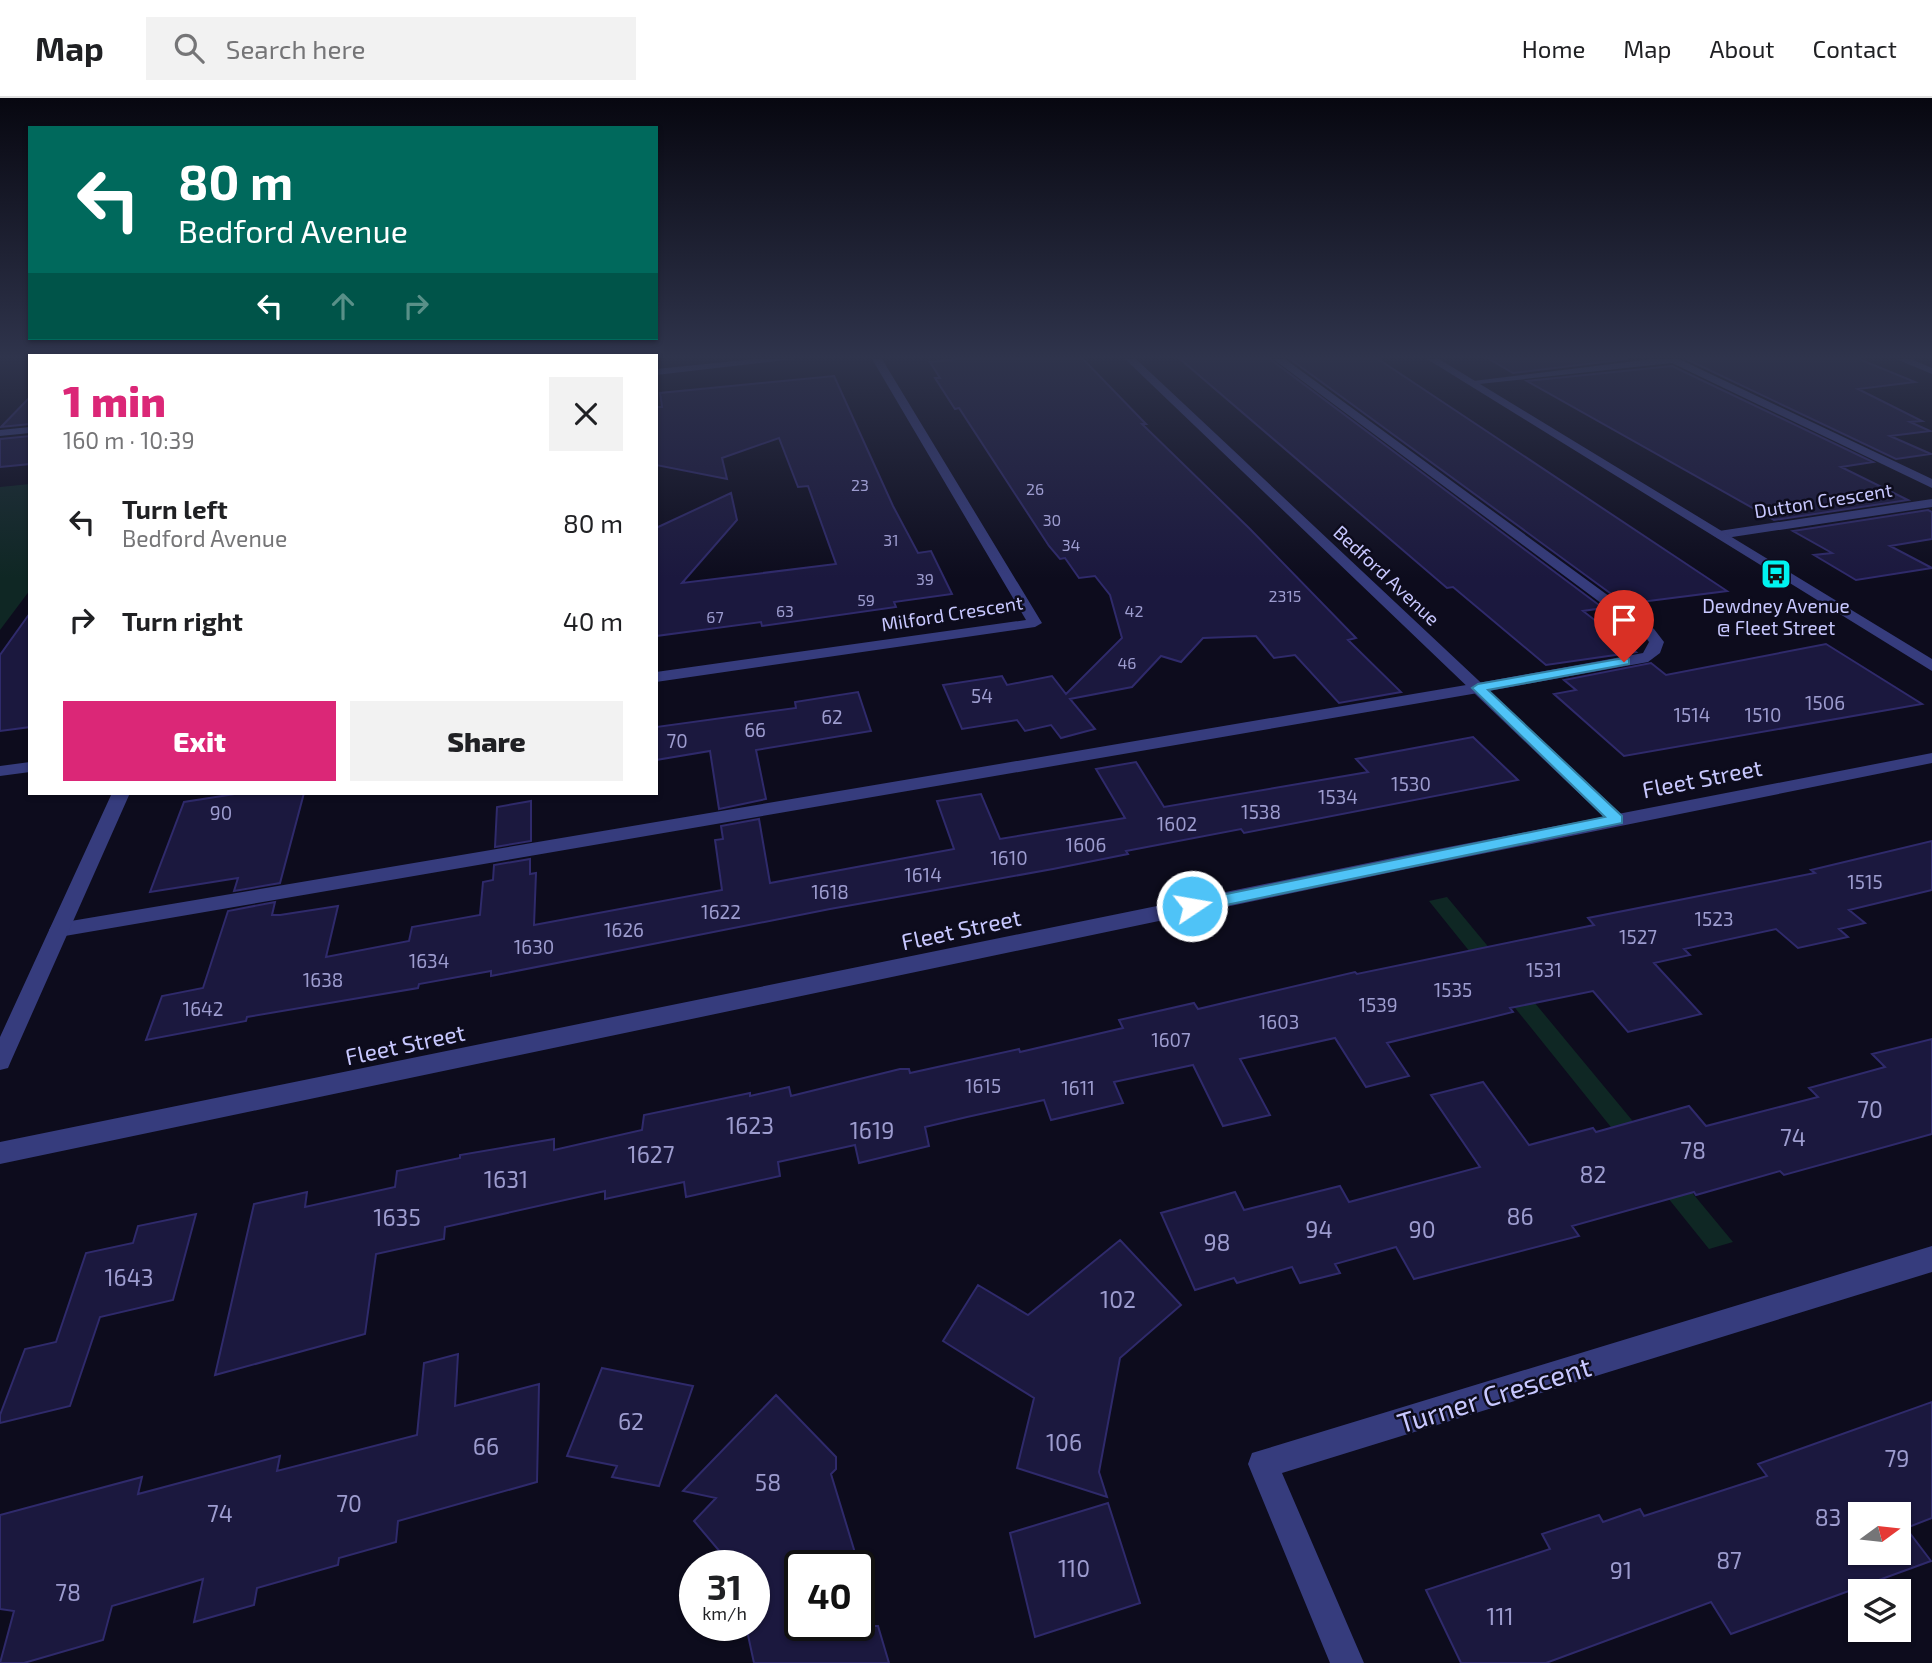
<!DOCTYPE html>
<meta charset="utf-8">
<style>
:root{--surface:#fff;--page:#f2f2f2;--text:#202124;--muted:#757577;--line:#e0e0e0;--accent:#db2777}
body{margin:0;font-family:"Exo 2",sans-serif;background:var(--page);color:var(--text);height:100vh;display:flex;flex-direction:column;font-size:26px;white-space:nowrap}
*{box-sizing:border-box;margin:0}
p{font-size:23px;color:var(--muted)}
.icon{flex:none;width:38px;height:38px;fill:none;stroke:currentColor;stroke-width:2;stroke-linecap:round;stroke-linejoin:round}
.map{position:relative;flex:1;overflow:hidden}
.side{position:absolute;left:28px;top:256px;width:630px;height:441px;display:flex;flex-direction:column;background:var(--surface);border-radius:0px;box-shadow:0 2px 5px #0004}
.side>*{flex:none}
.guide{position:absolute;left:28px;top:28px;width:630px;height:214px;border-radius:0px;box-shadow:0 2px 5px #0004;background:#00695c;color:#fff;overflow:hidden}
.needle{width:46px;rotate:75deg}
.fabs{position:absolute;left:1848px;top:1404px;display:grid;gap:14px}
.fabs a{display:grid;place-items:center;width:63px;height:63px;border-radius:0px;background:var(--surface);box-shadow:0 2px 5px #0004;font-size:35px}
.speed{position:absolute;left:679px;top:1452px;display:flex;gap:14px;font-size:35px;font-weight:700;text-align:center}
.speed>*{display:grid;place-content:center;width:91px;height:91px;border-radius:50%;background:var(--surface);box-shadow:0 2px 5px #0004;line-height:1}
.speed small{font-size:18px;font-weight:400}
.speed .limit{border:4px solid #111;border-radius:10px;background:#fff;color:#111}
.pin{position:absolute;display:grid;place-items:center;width:60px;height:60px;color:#fff;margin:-72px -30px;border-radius:50% 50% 50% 0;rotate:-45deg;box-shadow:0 0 7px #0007}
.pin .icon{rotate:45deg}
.me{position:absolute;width:77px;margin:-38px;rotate:78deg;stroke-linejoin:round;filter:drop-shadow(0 0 5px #0008)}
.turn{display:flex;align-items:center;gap:24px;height:147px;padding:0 35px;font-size:32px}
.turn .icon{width:91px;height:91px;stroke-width:2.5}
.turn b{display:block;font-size:49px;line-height:60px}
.lanes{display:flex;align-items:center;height:66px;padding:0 35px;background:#0003;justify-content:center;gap:35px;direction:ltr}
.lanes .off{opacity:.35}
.round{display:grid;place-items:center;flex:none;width:74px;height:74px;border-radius:0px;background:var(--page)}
.overview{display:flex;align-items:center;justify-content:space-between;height:119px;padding:0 35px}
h1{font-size:42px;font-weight:800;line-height:52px;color:var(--accent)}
.primary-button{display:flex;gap:14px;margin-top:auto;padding:14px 35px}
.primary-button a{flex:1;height:80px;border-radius:0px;background:var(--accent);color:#fff;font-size:28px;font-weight:800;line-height:80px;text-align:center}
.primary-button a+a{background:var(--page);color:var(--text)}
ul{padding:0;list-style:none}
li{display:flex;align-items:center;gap:21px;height:98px;padding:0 35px}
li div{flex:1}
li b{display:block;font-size:26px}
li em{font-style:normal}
header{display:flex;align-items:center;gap:42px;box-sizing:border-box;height:98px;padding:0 35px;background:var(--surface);border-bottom:2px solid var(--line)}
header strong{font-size:33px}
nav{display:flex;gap:38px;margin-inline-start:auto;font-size:24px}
.search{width:490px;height:63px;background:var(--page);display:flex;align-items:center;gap:18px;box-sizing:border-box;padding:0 24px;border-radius:0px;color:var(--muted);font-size:26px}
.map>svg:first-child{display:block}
.green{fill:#0f2724}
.building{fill:#1b183e;stroke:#2f2a6b;stroke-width:2;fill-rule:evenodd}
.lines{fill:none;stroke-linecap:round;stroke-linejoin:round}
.service{fill:#363c7d;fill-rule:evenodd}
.minor{fill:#363c7d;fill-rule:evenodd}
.tertiary{fill:#363c7d;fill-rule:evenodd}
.route{fill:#4fc3f7;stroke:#337fa1;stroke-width:2}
.labels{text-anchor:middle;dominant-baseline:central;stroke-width:5;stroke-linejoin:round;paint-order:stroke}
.far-number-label{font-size:16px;fill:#9d9ccf}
.far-street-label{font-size:19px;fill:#c8c8ff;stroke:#0d0c1d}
.far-poi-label{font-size:19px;fill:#c8c8ff;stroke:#0d0c1d}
.number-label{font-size:19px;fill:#9d9ccf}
.street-label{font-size:23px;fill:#c8c8ff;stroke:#0d0c1d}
.near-number-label{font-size:23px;fill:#9d9ccf}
.near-street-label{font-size:28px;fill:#c8c8ff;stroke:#0d0c1d}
</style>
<header>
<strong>Map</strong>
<div class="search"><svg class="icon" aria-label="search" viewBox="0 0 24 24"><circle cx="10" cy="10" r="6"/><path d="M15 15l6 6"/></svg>Search here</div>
<nav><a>Home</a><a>Map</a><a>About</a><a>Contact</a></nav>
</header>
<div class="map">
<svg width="1932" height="1565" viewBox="0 0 1932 1565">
<rect width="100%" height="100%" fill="#0d0c1d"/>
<!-- green -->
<path class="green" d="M30,386V492L0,532V389Z
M1447,799L1733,1144L1709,1151L1429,803Z"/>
<!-- building -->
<path class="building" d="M957,261H1083L1146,326H1142L1250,431L1356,540L1348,542L1401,594L1339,605L1295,557L1274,560L1256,538L1203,540L1181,564L1161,558L1132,589L1070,601L1095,631L1061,640L1051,627L1025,633L1017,622L962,631L943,587L1002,578L1007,587L1052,578L1066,596L1122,540L1110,497L1095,478L1079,480L1065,460L1060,461L1049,448L959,310L955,311L935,280H940L930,264Z
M1180,261H1270L1603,510L1583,513L1636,554L1546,567L1453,489L1447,490Z
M1290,261H1378L1727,493L1625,506Z
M1489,261H1628L1513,275Z
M1686,261H1859L1915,284L1858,291L1922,323L1910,324L1930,333L1890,338L1931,356L1896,361Z
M1672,268L1873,364L1841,369L1908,402L1774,422L1527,283Z
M834,278L893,408L918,455L931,453L952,496L894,504L896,509L762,528L761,524L656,538V430L731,395L737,422L682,485L836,466L808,388L798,389L779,340L722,360L727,381L656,367V309H662L660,295Z
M30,299V326L1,329Z
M30,338V366L0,369V341Z
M1928,412L1932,414V441L1890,448L1932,470L1856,482L1814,457L1832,455L1793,433Z
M30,515V629L0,633V557Z
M1826,546L1922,606L1624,658L1554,596L1576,592L1564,582L1651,565L1666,577Z
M858,594L871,633L756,652L766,701L719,711L710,653L656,662V629L796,610L795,604Z
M1473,639L1518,682L1244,735L1241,731L1126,753L1128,756L1053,771L830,811L491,878V873L419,886L418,890L247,919L246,923L146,942L162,898L203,890L228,813L275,804L272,817H280L338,808L326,859L409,843L412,829L480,817L483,784L493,782L494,767L530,761V776L536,775L534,827L722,792L715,742L723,741L721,728L759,721L770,785L954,751L937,703L981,696L1000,741L1125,720L1096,671L1136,664L1164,709L1368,674L1356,661Z
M241,695H304L280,785L234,793L238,780L150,794L184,704Z
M531,703V743L495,749L497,709Z
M1932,743V792L1849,812L1865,825L1839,831L1848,839L1798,850L1776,831L1684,851L1690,857L1654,865L1701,916L1628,934L1593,893L1510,910L1513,914L1387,945L1409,978L1366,989L1335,940L1240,961L1270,1017L1223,1028L1193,967L1114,984L1123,1005L1051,1022L1044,1002L967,1019L925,1029L929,1048L859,1065L855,1047L778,1064L780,1078L686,1099L684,1084L605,1101V1093L445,1129L444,1141L376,1156L365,1236L215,1277L254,1106L307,1094L305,1109L395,1089L397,1073L460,1060V1057L554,1041V1052L642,1032L644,1017L750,995V998L789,989L791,998L900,971H909L910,975L1019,951L1020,954L1123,930L1119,922L1194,905L1198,911L1355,874L1357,876L1594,827L1588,820L1815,775L1811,772Z
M1932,941V1036L1784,1077L1780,1073L1696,1097L1694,1094L1572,1128L1579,1138L1414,1181L1396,1149L1335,1166L1340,1175L1300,1185L1292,1169L1237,1185L1234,1180L1195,1192L1161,1115L1235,1094L1244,1112L1340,1088L1349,1104L1480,1069L1431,997L1483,984L1529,1047L1593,1030L1596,1034L1689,1008L1706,1028L1818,999L1809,990L1885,969L1872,956Z
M196,1116L173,1202L100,1219L70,1308L0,1325V1317L25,1251L56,1244L86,1155L133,1145L138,1128Z
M1120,1142L1181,1207L1120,1260L1099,1374L1107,1399L1017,1370L1034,1300L943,1243L978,1187L1028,1217Z
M458,1256L455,1308L539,1286L537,1384L398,1423L396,1444L339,1460L338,1467L257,1490L254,1507L194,1524L203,1481L112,1508L103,1542L24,1565H0L14,1513L0,1511V1417L142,1379L138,1396L280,1358L277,1373L417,1337L424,1265Z
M602,1270L693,1288L659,1388L612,1379L617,1368L567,1358Z
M776,1297L836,1359V1371L831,1376L859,1468H800V1528H878L889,1565H754L746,1528H754V1501L758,1499L754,1495V1468H732L694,1423L716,1400L683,1393Z
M1932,1304V1420L1906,1430L1931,1463L1731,1536L1711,1504L1546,1565H1461L1426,1492L1550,1451L1542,1436L1599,1417L1603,1424L1640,1411L1644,1418L1767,1378L1758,1366ZM1860,1416H1899V1454H1860Z
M1108,1405L1140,1505L1035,1539L1010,1435Z"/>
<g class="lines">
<!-- service -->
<path class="service" d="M1273,261H1285L1654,531L1664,544L1660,555L1648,564L1478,595L59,839L52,837L49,832L52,827L59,825L1478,585L1643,555L1649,544L1644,537Z"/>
<!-- minor -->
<path class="minor" d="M755,261H794L656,277V271Z
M872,261H882L1042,525L1035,529L656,584V574L1026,522Z
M1125,261H1136L1623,718L1626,722L1623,726H1611Z
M1652,261H1679L1932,381V390L1672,265L1470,287L1465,284Z
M1896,261H1911L1932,270V276Z
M30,329V335L0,338V332Z
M1932,401V409L1719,441L1713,437L1719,433Z
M30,664V674L0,678V668Z
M112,695H130L11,963L8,970L0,972V939Z
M1932,1148V1174L1282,1375L1364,1565H1330L1248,1366L1252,1355Z"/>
<!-- tertiary -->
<path class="tertiary" d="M1427,261H1439L1932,561V573Z
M1932,655V665L1407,771L0,1066V1044L1407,757Z"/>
</g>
<!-- sky -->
<linearGradient id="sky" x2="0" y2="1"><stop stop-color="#070710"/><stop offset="0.54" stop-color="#2f344c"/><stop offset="1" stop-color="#2f344c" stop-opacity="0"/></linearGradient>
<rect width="1932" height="480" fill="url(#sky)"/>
<!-- route -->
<path class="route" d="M1624,560L1629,561V566L1488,592L1622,718V725L1192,814L1183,808L1192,803L1605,719L1472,590L1478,586Z"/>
<!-- icons -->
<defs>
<g id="bus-square" transform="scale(1.575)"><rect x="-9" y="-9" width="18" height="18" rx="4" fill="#00f3f0" stroke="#0d0c1d"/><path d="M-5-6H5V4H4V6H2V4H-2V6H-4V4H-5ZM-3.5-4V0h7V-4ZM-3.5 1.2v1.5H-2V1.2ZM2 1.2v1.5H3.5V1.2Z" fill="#111"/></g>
</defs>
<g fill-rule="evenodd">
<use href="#bus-square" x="1776" y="476"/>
</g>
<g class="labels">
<!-- far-number labels -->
<g class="far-number-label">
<text x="860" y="386">23</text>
<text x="1035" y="390">26</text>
<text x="1052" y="421">30</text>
<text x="891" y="441">31</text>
<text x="1071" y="446">34</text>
<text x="925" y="480">39</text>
<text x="1285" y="497">2315</text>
<text x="866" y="501">59</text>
<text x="785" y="512">63</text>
<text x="1134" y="512">42</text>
<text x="715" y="518">67</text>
<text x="1127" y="564">46</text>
</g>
<!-- far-street labels -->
<g class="far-street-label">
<text transform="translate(1823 402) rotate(-9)">Dutton Crescent</text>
<text transform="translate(1387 477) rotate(43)">Bedford Avenue</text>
<text transform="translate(952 515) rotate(-9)">Milford Crescent</text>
</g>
<!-- far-poi labels -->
<g class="far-poi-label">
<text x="1776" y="507">Dewdney Avenue<tspan x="1776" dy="22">@ Fleet Street</tspan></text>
</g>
<!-- number labels -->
<g class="number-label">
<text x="982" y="597">54</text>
<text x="1825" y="604">1506</text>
<text x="1692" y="616">1514</text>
<text x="1763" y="616">1510</text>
<text x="832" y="618">62</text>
<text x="755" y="631">66</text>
<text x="677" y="642">70</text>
<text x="1411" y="685">1530</text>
<text x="1338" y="698">1534</text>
<text x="1261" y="713">1538</text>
<text x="221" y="714">90</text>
<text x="1177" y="725">1602</text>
<text x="1086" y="746">1606</text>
<text x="1009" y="759">1610</text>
<text x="923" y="776">1614</text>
<text x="1865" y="783">1515</text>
<text x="830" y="793">1618</text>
<text x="721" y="813">1622</text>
<text x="1714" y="820">1523</text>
<text x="624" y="831">1626</text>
<text x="1638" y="838">1527</text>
<text x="534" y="848">1630</text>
<text x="429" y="862">1634</text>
<text x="1544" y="871">1531</text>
<text x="323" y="881">1638</text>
<text x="1453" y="891">1535</text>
<text x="1378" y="906">1539</text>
<text x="203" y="910">1642</text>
<text x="1279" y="923">1603</text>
<text x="1171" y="941">1607</text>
<text x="983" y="987">1615</text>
<text x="1078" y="989">1611</text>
</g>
<!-- street labels -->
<g class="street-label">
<text transform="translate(1702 680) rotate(-11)">Fleet Street</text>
<text transform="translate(961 831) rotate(-12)">Fleet Street</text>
<text transform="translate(405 946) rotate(-12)">Fleet Street</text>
</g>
<!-- near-number labels -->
<g class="near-number-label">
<text x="1870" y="1011">70</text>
<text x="750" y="1027">1623</text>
<text x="872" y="1032">1619</text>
<text x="1793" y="1039">74</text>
<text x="1693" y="1052">78</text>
<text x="651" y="1056">1627</text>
<text x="1593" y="1076">82</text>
<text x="506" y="1081">1631</text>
<text x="1520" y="1118">86</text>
<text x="397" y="1119">1635</text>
<text x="1319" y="1131">94</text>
<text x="1422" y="1131">90</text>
<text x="1217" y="1144">98</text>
<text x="129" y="1179">1643</text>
<text x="1118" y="1201">102</text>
<text x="631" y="1323">62</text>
<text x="1064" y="1344">106</text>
<text x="486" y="1348">66</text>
<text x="1897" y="1360">79</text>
<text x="768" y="1384">58</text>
<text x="349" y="1405">70</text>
<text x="220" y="1415">74</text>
<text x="1828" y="1419">83</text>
<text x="1729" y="1462">87</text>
<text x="1074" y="1470">110</text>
<text x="1621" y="1472">91</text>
<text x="68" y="1494">78</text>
<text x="1500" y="1518">111</text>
</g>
<!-- near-street labels -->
<g class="near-street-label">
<text transform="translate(1494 1296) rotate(-17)">Turner Crescent</text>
</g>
</g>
</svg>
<div class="fabs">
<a><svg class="needle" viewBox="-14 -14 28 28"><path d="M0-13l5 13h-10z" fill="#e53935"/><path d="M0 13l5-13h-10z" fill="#757577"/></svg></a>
<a><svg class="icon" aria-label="layers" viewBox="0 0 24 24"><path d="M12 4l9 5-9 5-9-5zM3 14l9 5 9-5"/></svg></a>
</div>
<div class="speed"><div>31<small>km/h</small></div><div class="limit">40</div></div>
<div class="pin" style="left:1624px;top:564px;background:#d93025"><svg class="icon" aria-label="arrive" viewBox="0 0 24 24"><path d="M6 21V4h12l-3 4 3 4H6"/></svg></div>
<svg class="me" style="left:1192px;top:808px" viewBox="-20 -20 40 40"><circle r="17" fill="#4fc3f7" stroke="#fff" stroke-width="3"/><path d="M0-11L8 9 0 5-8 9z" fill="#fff"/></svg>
<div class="guide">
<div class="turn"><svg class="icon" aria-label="left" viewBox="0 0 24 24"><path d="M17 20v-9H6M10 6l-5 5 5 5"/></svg><div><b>80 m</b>Bedford Avenue</div></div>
<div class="lanes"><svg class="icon" aria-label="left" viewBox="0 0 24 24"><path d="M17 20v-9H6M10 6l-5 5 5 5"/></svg><svg class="icon off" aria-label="ahead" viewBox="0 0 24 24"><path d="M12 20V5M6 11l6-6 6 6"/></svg><svg class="icon off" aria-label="right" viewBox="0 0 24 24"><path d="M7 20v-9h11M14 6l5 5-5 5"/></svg></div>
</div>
<section class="side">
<div class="overview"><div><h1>1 min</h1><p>160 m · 10:39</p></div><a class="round"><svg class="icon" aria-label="close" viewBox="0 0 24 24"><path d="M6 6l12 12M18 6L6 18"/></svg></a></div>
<ul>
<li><svg class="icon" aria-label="left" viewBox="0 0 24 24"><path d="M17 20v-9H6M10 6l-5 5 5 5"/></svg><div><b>Turn left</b><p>Bedford Avenue</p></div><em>80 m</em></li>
<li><svg class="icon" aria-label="right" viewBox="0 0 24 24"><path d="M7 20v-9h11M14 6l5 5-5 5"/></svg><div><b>Turn right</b></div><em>40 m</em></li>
</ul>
<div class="primary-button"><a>Exit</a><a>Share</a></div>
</section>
</div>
